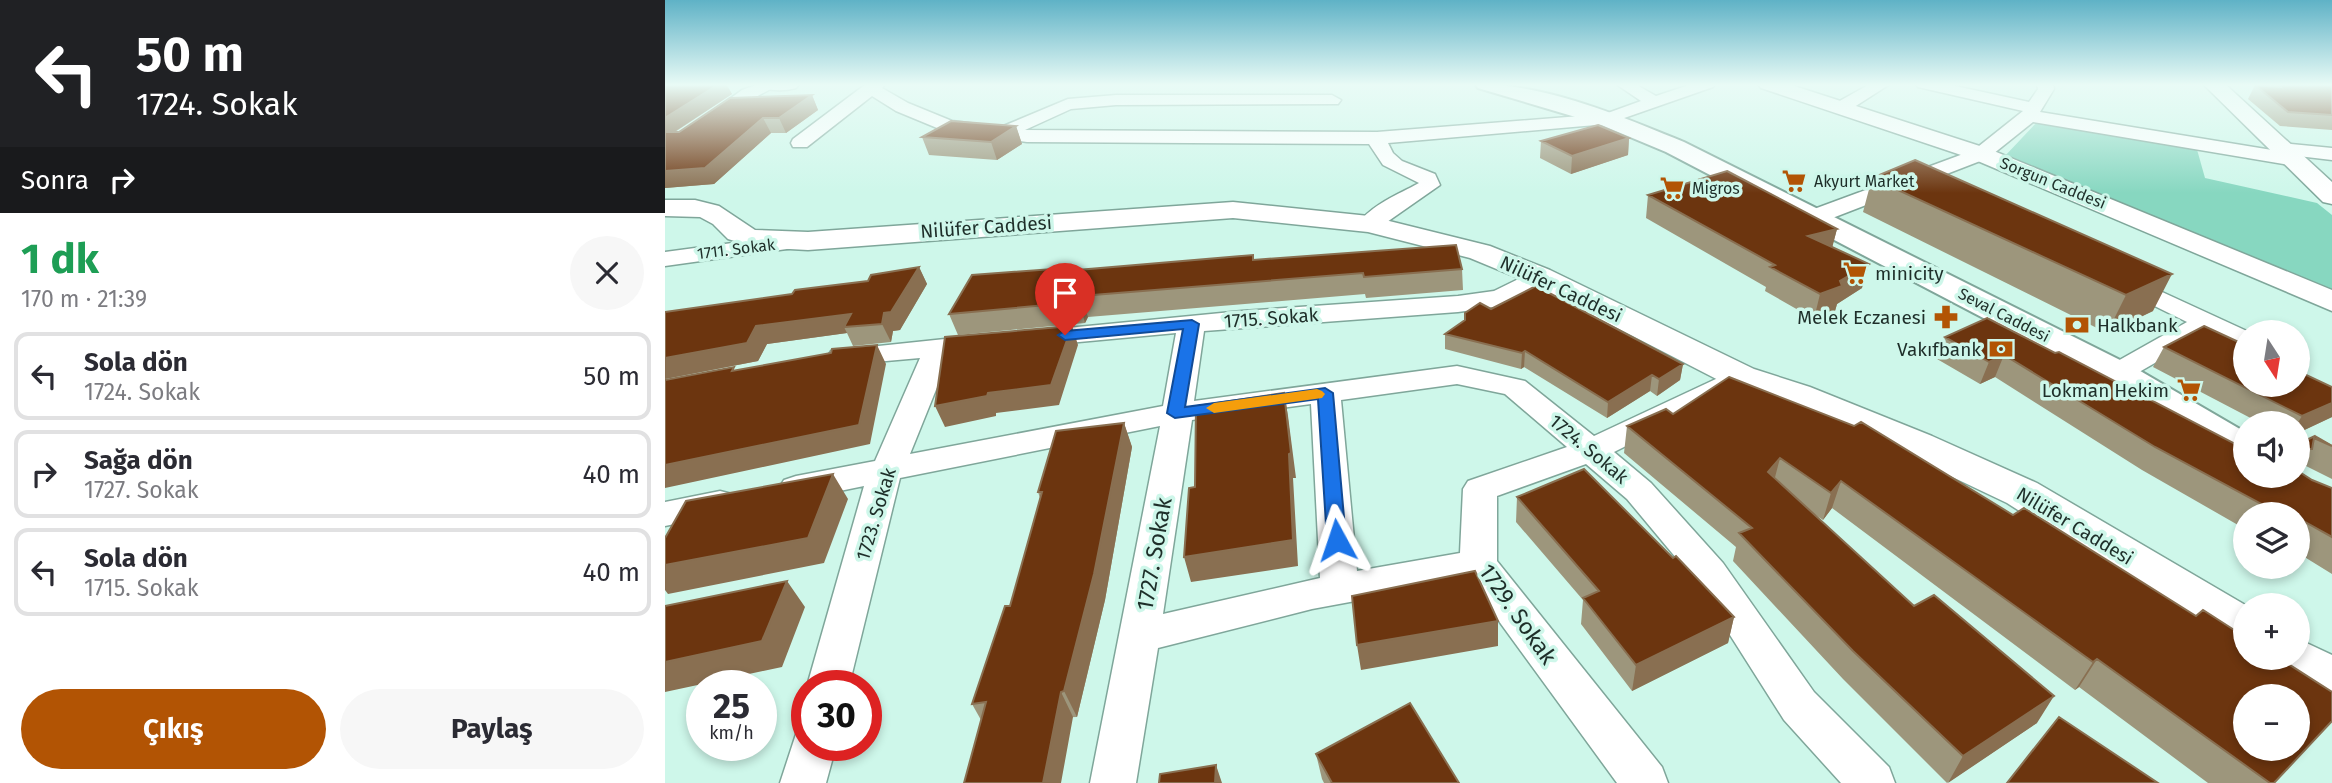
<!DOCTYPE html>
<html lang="tr">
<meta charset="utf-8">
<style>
:root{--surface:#fff;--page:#f7f7f7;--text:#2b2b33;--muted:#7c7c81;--line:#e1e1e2;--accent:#b25404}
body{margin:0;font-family:"Fira Sans",sans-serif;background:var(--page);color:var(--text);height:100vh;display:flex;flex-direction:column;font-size:26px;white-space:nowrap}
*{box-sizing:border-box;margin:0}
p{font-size:23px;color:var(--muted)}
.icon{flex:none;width:38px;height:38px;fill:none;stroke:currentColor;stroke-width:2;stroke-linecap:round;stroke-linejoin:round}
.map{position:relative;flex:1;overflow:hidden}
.drawer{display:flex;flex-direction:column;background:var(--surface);width:665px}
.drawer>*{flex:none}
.guide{background:#202124;color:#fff;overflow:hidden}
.needle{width:46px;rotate:168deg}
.buttons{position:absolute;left:1568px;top:320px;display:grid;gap:14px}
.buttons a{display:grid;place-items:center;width:77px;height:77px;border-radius:50%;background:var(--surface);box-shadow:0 4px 10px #0003;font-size:35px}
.speed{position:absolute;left:21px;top:670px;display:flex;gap:14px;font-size:35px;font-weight:700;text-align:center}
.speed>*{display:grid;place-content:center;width:91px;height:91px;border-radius:50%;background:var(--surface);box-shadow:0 4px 10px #0003;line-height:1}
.speed small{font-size:18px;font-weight:400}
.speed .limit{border:10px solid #d22;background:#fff;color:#111}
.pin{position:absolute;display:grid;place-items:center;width:60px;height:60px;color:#fff;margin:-72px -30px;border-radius:50% 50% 50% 0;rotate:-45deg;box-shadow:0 0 7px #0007}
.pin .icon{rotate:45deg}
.me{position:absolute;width:77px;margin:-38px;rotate:355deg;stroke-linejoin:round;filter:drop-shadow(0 0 5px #0008)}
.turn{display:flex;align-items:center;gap:24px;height:147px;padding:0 21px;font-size:32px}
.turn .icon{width:91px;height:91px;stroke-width:2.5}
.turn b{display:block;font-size:49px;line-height:60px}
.then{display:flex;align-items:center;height:66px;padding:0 21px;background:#0003;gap:14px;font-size:26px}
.round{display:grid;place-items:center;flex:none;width:74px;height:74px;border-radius:37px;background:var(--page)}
.overview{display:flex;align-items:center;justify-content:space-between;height:119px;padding:0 21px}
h1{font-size:42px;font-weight:700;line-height:52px;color:#1e9e55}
.action{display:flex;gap:14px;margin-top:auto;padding:14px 21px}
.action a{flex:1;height:80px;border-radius:42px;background:var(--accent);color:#fff;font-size:28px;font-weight:700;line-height:80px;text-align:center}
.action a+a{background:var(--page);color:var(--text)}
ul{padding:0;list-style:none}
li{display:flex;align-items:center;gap:21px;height:88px;margin:0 14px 10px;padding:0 7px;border:4px solid var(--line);border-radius:14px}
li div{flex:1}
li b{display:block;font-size:26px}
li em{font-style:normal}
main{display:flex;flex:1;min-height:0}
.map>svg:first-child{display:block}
.green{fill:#87d7c0}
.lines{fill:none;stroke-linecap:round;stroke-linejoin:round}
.minor-casing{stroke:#7fa69a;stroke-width:3}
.tertiary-casing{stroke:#7fa69a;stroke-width:3}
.secondary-casing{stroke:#7fa69a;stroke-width:4}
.minor{fill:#fff;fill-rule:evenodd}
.tertiary{fill:#fff;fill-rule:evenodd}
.secondary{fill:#fff;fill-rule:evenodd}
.wall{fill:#9d967c}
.shaded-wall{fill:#896f51}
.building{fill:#6c350f;stroke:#896f51;stroke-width:2;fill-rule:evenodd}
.route{fill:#1a73e8;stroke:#114b97;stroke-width:2}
.slow{fill:#f59e0b}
.labels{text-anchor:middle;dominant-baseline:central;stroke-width:7;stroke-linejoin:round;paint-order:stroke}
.far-poi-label{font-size:16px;fill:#1e2e29;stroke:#cef7ea;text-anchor:start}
.far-street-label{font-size:16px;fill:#1e2e29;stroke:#cef7ea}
.street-label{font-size:19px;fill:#1e2e29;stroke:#cef7ea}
.poi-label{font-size:19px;fill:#1e2e29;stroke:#cef7ea;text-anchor:end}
.near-street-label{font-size:23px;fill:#1e2e29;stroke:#cef7ea}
</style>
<main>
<section class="drawer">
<div class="guide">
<div class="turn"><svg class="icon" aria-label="left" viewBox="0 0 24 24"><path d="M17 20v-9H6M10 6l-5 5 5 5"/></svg><div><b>50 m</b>1724. Sokak</div></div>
<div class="then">Sonra<svg class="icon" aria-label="right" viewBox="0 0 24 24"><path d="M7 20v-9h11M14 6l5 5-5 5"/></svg></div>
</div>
<div class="overview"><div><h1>1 dk</h1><p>170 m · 21:39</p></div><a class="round"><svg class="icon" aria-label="close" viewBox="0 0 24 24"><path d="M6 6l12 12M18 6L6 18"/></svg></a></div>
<ul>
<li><svg class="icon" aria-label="left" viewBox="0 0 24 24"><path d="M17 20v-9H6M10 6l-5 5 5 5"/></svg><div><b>Sola dön</b><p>1724. Sokak</p></div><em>50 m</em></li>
<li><svg class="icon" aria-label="right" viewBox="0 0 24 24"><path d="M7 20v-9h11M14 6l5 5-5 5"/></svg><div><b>Sağa dön</b><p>1727. Sokak</p></div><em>40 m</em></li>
<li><svg class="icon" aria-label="left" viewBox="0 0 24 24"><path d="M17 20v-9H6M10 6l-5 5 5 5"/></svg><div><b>Sola dön</b><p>1715. Sokak</p></div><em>40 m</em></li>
</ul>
<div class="action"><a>Çıkış</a><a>Paylaş</a></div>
</section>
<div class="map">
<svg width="1667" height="783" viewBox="0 0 1667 783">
<rect width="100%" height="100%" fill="#cef7ea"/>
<!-- green -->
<path class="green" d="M1373,121L1531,146L1540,178L1652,203L1667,215V296L1339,157Z"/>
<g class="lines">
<!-- minor casing -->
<g class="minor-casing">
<path id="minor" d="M94,84L113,85L89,98L49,125H37L34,121L77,90Z
M201,84H220L217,88L243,103L287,121L336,127L403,99L451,95H667L676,100L673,104L451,105L406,109L360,130L712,132L940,114L976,101L951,84H970L991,96L1027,84H1050L1048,87L942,124L723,143L728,153L737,161L770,174L775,185L712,229H696L693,224C706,205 734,194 754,183L718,165L704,144L362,142L277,130L231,111L207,96L142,147H128L126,143L128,139Z
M1205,84H1225L1183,111H1171L1168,107L1171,103Z
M1251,84H1281L1364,102L1373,89L1372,84H1388L1389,89L1375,112L1607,150L1609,145L1616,143L1667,148V160L1633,156L1635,159L1632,163L1625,165L1368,122L1323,158L1157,222H1141L1138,217L1141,212L1309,150L1358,111L1253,87Z
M128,235L136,237L140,242L136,247L0,266V252Z
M874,269L883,271L886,276L883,281L845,303L836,306L793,312L539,331L529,401L792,366L860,381L929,436L1053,378L1063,375L1073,378L1078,384L1073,390L949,452L986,483L1058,563L1149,692L1224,767L1230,783H1176L1119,720L1032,583L962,499L921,464L832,496V561L997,767L1003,783H952L804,580L647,609L493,648L471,783H425L495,426L235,478L184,686H142L199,486L131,500L119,496L114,488L119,480L131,476L210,461L255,358L176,365L166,363L162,357L166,351L318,335L328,337L332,343L328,349L285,355L245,454L498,406L511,333L371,346L361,344L357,338L361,332L577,311L793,296L829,291ZM792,384L840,394L902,447L803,481L798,489L795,553L692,571L676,400ZM646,404L655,578L498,614L527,420Z
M1458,274L1584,332H1580V349L1542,333L1462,379L1452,382L1442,379L1438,373L1442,367L1522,322L1449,286L1446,281L1449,276Z
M55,491L67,494L72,503L67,512L0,526V502Z
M142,728V746H171L161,783H115L132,731Z"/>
</g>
<!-- tertiary casing -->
<g class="tertiary-casing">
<path id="tertiary" d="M95,84H134L131,88C120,91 109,91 98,88Z
M1093,84H1123L1324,149L1667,290V311L1308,159L1096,88Z
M1538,84H1560L1667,182V204L1658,202Z
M0,200H30L54,206L90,230L143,232L568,202L704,216L825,246L885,270L1089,369L1145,387L1267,436L1372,483L1582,606L1580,649L1562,643L1342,503L1239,454L1119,403L1063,385L863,282L805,258L703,232L568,218L143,250L89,247L63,239L48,224L35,217L0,216Z
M1633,639L1667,655V705C1642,696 1613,682 1601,658H1633Z"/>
</g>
<!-- secondary casing -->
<g class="secondary-casing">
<path id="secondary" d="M810,84C881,84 953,115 1019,142L1465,365L1580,432V464L1565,460L1439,381L1001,152L934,124L813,88Z"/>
</g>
<!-- minor -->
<use href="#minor" class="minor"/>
<!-- tertiary -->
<use href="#tertiary" class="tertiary"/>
<!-- secondary -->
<use href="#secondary" class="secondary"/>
</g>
<!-- wall -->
<path class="wall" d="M3,84H61L67,94L10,132L147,95L153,110L121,133H106L49,184L0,188Z
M1589,84H1667V130L1615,126L1583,99L1590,85Z
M351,126L357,144L332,160L264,155L257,137Z
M964,138L963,155L906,174L875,158L876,141Z
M1250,160L1488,311L1442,333L1198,212L1207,178Z
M983,195L1172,229L1167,247L1197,288L1172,304L1170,311L1149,319L1100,291L1101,287L981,218Z
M588,255L589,260L797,269L798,290L701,298L700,294L423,317L420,323L293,335L284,314L401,268L402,271Z
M254,267L262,284L235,330L228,331L226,342L188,346L182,333L102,344L93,361L0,379L127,294L203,281Z
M826,309L1018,364L1015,380L992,396L985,391L942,418L859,367L856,369L780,349V334L800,320V313Z
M1322,318L1580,476L1647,480L1667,488V574L1633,553V514H1580V529L1477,470L1330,377L1315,384L1272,359L1280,337Z
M1499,347L1667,387V417L1633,433V424H1597L1488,367Z
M1064,377L1609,783H1543L1414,687L1410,690L1167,508L1158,520L1146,512L1372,723L1282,783L1178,679L1068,561L1071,547L959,453L962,426L1008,414Z
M459,423L467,447L440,600L412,717L316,720L307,704L345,606L375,498L373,492Z
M1650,436L1667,445V479L1637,464L1633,470V444Z
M852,497L1008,558L1069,617L1063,643L967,691L916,624L918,600L851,522Z
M651,754L794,783H659L657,779Z"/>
<!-- shaded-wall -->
<path class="shaded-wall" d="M54,84H61L67,94L0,138V118Z
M147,95L153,110L121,133L114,118Z
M98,118L106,133L49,184L0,188V171Z
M351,126L357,144L332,160L326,142Z
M964,138L963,155L906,174L907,156Z
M1172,229L1166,252L1143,236Z
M1204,264L1197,288L1172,304L1170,311L1149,319L1155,294Z
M254,267L262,284L235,330L228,331L226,342L217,324L219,313Z
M1507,274L1488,311L1442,333L1461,295Z
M416,296L423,317L420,323L414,302Z
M186,314L179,327L182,333L102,344L93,361L0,379V358L91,326Z
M407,326L413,345L394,405L331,413V416L280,427L270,406L323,393Z
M212,345L221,364L205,444L0,488V465Z
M860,351L859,367L856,369L857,353Z
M1339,355L1330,377L1315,384L1324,362Z
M1018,364L1015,380L992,396L994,379Z
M987,375L985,391L942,418L943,402Z
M619,393L623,416L631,478H628L633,566L526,582L519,557Z
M1667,403V417L1633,433L1632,424L1637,416Z
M459,423L467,447L440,600L412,717L399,691Z
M1115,458L1108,485L1103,472Z
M168,474L183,499L159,563L3,594L0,590V565Z
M1176,481L1167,508L1158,520L1166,493Z
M122,581L140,607L117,667L0,692V662Z
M1069,617L1063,643L967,691L971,665Z
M833,621V646L696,670L692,645Z
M1432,659L1414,687L1410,690L1428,662Z
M396,692L408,717L396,783H378Z
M1389,696L1372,723L1283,783L1298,756Z
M551,765L557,783H550Z"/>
<!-- building -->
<path class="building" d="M3,84H54L0,118V86Z
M1611,84H1667V115L1623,112L1590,85L1615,87Z
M147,95L114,118H98L40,168L0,171V132H14L65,98Z
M286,121L351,126L326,142L257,137Z
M933,125L964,138L907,156L876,141Z
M1250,160L1507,274L1461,295L1207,178Z
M1062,171L1172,229L1143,236L1204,264L1175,281L1177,286L1155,294L1105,267L1110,265L983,195Z
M791,245L797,269L699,277L698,273L416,296L414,302L284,314L307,275L401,268L400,271L588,255V260Z
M254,267L226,312L219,313L217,324L179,327L186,314L91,326L82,343L0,358V312L127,294L130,290L203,281L206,275Z
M871,286L1018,364L994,379L987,375L943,402L860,351L857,353L780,334L800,320V313L815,303L826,309Z
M1322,318L1390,353L1394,352L1580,449V476H1633V471L1647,480L1667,488V537L1633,518V514H1615L1490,447L1339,355L1324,362L1280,337Z
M407,326L386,385L323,393L322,396L270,406L280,337Z
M1539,326L1580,345V385H1633V371L1667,387V403L1637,416L1499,347Z
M212,345L194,425L0,465V380L69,367L67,371L166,353L167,349Z
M1064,377L1189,426L1196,422L1348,515L1359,508L1531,616L1538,610L1580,637V658H1614L1667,692V721L1609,783H1605L1432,659L1428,662L1176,481L1166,493L1115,458L1103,472L1249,606L1269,595L1389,696L1298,756L1188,651L1074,533L1087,528L962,426L1001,409L1008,414ZM1580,696H1633V749H1580Z
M619,393L626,453L624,454L628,540L519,557L524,488L530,487L531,406Z
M459,423L429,574L399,691L396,692L378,783H299L321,702L307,704L340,606H345L377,492H373L391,431Z
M1650,436L1667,446L1649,438L1647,449H1633V444Z
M919,469L1008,558L1011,556L1069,617L971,665L918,598L934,591L852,497Z
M168,474L143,538L0,565V538L21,501Z
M810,571L833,621L692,645L687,596Z
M122,581L97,641L0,662V606Z
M745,703L794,783H667L651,754Z
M1394,717L1493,783H1342Z
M551,765L550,783H494L495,774Z"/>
<!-- sky -->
<linearGradient id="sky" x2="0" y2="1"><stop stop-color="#5fb2c6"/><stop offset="0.44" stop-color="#e9fbf6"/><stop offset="1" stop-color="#e9fbf6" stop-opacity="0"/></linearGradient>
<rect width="1667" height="193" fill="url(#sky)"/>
<!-- route -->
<path class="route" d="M527,320L534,324L520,407L660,388L668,393L681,540L679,545H665L662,540L653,399L510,418L502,413L518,329L400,340L393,335L400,331Z"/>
<!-- slow -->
<path class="slow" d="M652,389L657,391L660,394L657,398L549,413L541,408L549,403Z"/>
<!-- icons -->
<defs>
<g id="supermarket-bare" transform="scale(1.89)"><path d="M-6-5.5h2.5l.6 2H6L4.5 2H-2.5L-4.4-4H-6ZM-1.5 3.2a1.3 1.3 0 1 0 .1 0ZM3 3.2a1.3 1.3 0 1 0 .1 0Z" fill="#b25404" stroke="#cef7ea" stroke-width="2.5" paint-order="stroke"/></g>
<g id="pharmacy-bare" transform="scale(1.89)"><path d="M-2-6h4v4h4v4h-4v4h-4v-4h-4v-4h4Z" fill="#b25404" stroke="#cef7ea" stroke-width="2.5" paint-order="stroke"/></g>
<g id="bank-bare" transform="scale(1.89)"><path d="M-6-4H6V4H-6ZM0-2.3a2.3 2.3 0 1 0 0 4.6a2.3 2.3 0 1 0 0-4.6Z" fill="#b25404" stroke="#cef7ea" stroke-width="2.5" paint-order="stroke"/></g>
</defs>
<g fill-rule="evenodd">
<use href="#supermarket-bare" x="1129" y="181"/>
<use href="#supermarket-bare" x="1007" y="188"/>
<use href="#supermarket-bare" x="1190" y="273"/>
<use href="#pharmacy-bare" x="1281" y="317"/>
<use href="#bank-bare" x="1412" y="325"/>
<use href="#bank-bare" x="1336" y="349"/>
<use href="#supermarket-bare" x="1524" y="390"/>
</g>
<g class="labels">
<!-- far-poi labels -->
<g class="far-poi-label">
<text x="1149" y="181">Akyurt Market</text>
<text x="1027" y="188">Migros</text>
</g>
<!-- far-street labels -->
<g class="far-street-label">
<text transform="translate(1388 183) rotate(22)">Sorgun Caddesi</text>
<text transform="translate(71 249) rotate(-7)">1711. Sokak</text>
<text transform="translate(1339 315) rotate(27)">Seval Caddesi</text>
</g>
<!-- street labels -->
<g class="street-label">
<text transform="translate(321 227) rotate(-4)">Nilüfer Caddesi</text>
<text transform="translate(896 289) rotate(25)">Nilüfer Caddesi</text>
<text transform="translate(606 318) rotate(-4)">1715. Sokak</text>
<text transform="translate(924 449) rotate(40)">1724. Sokak</text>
<text transform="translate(211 514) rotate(-73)">1723. Sokak</text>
<text transform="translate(1410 526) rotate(31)">Nilüfer Caddesi</text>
</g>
<!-- poi labels -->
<g class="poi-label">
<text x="1210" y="273" text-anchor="start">minicity</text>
<text x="1261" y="317">Melek Eczanesi</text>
<text x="1432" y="325" text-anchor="start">Halkbank</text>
<text x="1316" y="349">Vakıfbank</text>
<text x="1504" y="390">Lokman Hekim</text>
</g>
<!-- near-street labels -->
<g class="near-street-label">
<text transform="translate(489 554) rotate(-80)">1727. Sokak</text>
<text transform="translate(853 614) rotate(55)">1729. Sokak</text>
</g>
</g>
</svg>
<div class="buttons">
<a><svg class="needle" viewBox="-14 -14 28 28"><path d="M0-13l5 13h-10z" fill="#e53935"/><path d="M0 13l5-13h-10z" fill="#7c7c81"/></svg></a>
<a><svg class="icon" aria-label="sound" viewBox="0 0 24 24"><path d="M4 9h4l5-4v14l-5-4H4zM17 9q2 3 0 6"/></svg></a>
<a><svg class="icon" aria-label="layers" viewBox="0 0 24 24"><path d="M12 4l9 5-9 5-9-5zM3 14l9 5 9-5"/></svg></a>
<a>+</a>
<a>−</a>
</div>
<div class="speed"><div>25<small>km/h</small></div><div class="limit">30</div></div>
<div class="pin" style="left:400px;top:335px;background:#d93025"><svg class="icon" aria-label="arrive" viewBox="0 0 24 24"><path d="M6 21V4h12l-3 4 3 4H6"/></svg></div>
<svg class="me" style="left:672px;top:540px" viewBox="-20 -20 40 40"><path d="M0-17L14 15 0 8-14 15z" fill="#1a73e8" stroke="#fff" stroke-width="4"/></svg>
</div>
</main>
